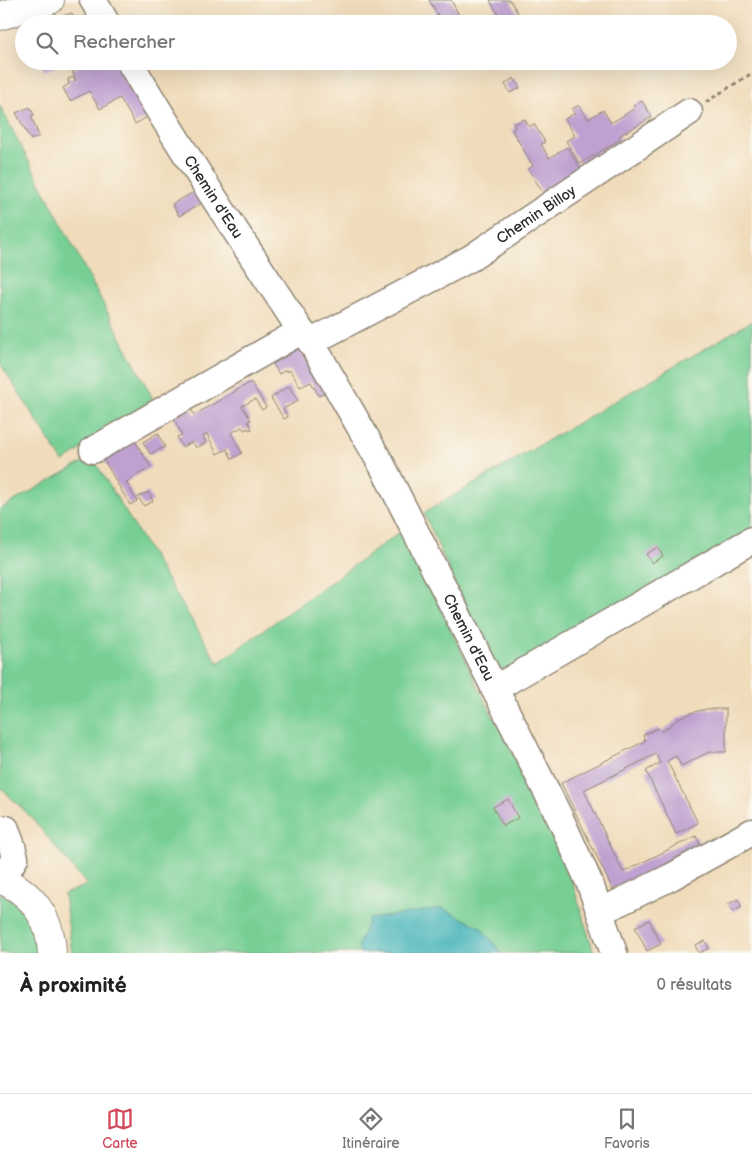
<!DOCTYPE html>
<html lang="fr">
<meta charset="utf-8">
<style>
body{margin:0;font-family:"Balsamiq Sans",sans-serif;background:#f2f2f2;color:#222}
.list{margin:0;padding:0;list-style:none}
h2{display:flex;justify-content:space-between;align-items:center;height:65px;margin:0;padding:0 20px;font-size:21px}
h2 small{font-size:16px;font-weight:400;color:#767676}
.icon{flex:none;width:28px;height:28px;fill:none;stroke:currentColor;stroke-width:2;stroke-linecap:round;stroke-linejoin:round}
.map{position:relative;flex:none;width:752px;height:953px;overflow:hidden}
.search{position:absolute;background:#fff;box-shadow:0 5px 20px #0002;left:15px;right:15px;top:15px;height:55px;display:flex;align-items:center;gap:12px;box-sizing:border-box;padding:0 18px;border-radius:28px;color:#767676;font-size:19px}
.sheet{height:140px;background:#fff}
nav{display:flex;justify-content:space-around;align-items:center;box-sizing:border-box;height:70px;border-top:1px solid #e0e0e0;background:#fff;font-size:14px;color:#767676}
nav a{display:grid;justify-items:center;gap:2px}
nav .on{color:#d1495b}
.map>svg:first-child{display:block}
.green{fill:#77cf95;stroke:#517d60}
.water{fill:#44b4ba;stroke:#387072}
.building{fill:#bea1d0}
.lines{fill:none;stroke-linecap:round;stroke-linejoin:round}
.minor-casing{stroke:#8e8473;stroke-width:29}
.major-casing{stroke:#8e8473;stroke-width:30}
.path{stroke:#8e8473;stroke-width:3;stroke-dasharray:4 4;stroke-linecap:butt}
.minor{stroke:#fff;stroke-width:26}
.major{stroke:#fff;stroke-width:28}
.labels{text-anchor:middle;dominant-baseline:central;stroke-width:4;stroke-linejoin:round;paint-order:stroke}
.street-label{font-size:15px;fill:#2b2b2b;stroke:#fbf7ec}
</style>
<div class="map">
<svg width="752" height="953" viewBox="0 0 752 953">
<rect width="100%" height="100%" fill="#fbf7ec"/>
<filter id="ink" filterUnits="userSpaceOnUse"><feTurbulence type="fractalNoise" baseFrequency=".02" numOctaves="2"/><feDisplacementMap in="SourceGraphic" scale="10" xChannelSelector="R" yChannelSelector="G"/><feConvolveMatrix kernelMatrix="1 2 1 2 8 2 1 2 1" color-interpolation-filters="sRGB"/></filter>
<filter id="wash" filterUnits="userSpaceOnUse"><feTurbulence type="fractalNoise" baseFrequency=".0096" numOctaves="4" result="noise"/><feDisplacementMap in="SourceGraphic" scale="20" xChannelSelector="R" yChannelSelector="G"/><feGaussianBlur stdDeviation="1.12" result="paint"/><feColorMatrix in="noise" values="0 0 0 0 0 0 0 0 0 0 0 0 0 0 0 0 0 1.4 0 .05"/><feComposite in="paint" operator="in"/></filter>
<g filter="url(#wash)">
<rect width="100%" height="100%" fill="#f0dcbb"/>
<g class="green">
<path d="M0,106L153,399L63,462L0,363Z"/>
<path d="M752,321V529L506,671L492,668L424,513Z"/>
<path d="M92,457L218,663L403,530L487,705L559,839L594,953H72L64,894L87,885L31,817L0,787V509Z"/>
<path d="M0,893C24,904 36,927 39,953H0Z"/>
</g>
<path class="water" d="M442,908L480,927L502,953H360L358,946L369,919Z"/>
<g id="blocks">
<g class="building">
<path d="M429,0H451L461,19L468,14L472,22L476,20L478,24H443Z"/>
<path d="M490,0H510L524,24H504Z"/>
<path d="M72,13L75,24H41V23Z"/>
<path d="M41,61H58V63L56,67L44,71Z"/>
<path d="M81,61H118L149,116L135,124L120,98L100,109L89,91L70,101L63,88L69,84L68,79L73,77L75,81L76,80L72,70L79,65L78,63Z"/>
<path d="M514,78L520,88L510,93L505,84Z"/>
<path d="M642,101L652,117L619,136L621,139L580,164L566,141L575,136L565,119L575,113L572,109L579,105L588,119L603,110L611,123L635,108L633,106Z"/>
<path d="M30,107L34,115L31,116L39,136L31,140L16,113Z"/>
<path d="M525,119L529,127L534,124L545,142L541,144L549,158L567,147L581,169L543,193L528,169L533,166L512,130L515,128L513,124Z"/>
<path d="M196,191L202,203L179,216L172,204Z"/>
<path d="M303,346L329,390L319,396L311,382L300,387L290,370L287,372L286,370L279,374L273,364Z"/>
<path d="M251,382L266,407L262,410L255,399L242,406L251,420L248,421L252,429L249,430L248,428L244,430L242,427L231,433L242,453L232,459L227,449L217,454L207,434L203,436L206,443L196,448L193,442L182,447L177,437L182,435L173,417L190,406L194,415Z"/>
<path d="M289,386L298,401L283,409L288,417L284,419L271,398Z"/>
<path d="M158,433L165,447L150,454L143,442Z"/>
<path d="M135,441L151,467L126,482L137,501L130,505L104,460Z"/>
<path d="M148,492L153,501L144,506L138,497Z"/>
<path d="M658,547L663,556L652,563L646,554Z"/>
<path d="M706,709H726V752H709L681,766L676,756L667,761L698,823L676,834L646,771L660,763L656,754L584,790L623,872L696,836L703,851L615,894L561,783L645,741L643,735L658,728L662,732L679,718L691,713Z"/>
<path d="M508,799L518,818L503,826L493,807Z"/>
<path d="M738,899L742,907L733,912L728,904Z"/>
<path d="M649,920L661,944L647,951L635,927Z"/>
<path d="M705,941L709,948L699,953L695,945Z"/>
</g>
</g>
</g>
<g filter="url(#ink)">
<use href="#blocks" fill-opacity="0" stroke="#8e8473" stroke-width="1"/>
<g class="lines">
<g class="minor-casing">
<g id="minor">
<path d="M93,0L107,24"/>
<path id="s1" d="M129,61C183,153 243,242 301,331L311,342L383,467L561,820L590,884L614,953"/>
<path id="s2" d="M311,342L471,258L689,112"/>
<path d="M93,450L301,331"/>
<path d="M494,689L752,540"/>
<path d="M0,828L6,829L12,846L15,858L2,880"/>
<path d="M600,912L671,877L752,832"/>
</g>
</g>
<g class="major-casing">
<g id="major">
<path d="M0,16L50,0"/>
<path d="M0,879C32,892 51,919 52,953"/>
</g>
</g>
<path class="path" d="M706,102L752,73"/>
<use href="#minor" class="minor"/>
<use href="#major" class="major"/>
</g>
</g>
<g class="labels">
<g class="street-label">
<text stroke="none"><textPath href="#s1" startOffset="160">Chemin d'Eau</textPath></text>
<text stroke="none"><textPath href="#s2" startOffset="259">Chemin Billoy</textPath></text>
<text stroke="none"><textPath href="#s1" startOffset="670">Chemin d'Eau</textPath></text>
</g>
</g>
</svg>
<div class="search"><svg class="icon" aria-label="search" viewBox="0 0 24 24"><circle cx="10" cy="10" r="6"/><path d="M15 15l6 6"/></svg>Rechercher</div>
</div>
<section class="sheet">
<h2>À proximité<small>0 résultats</small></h2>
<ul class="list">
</ul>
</section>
<nav>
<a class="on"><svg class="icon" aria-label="map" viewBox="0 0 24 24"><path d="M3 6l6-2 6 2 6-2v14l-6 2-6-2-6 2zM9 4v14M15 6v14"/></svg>Carte</a>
<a><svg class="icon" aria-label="directions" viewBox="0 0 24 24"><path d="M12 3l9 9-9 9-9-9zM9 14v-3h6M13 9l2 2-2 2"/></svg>Itinéraire</a>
<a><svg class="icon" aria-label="saved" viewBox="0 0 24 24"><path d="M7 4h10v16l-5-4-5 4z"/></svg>Favoris</a>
</nav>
